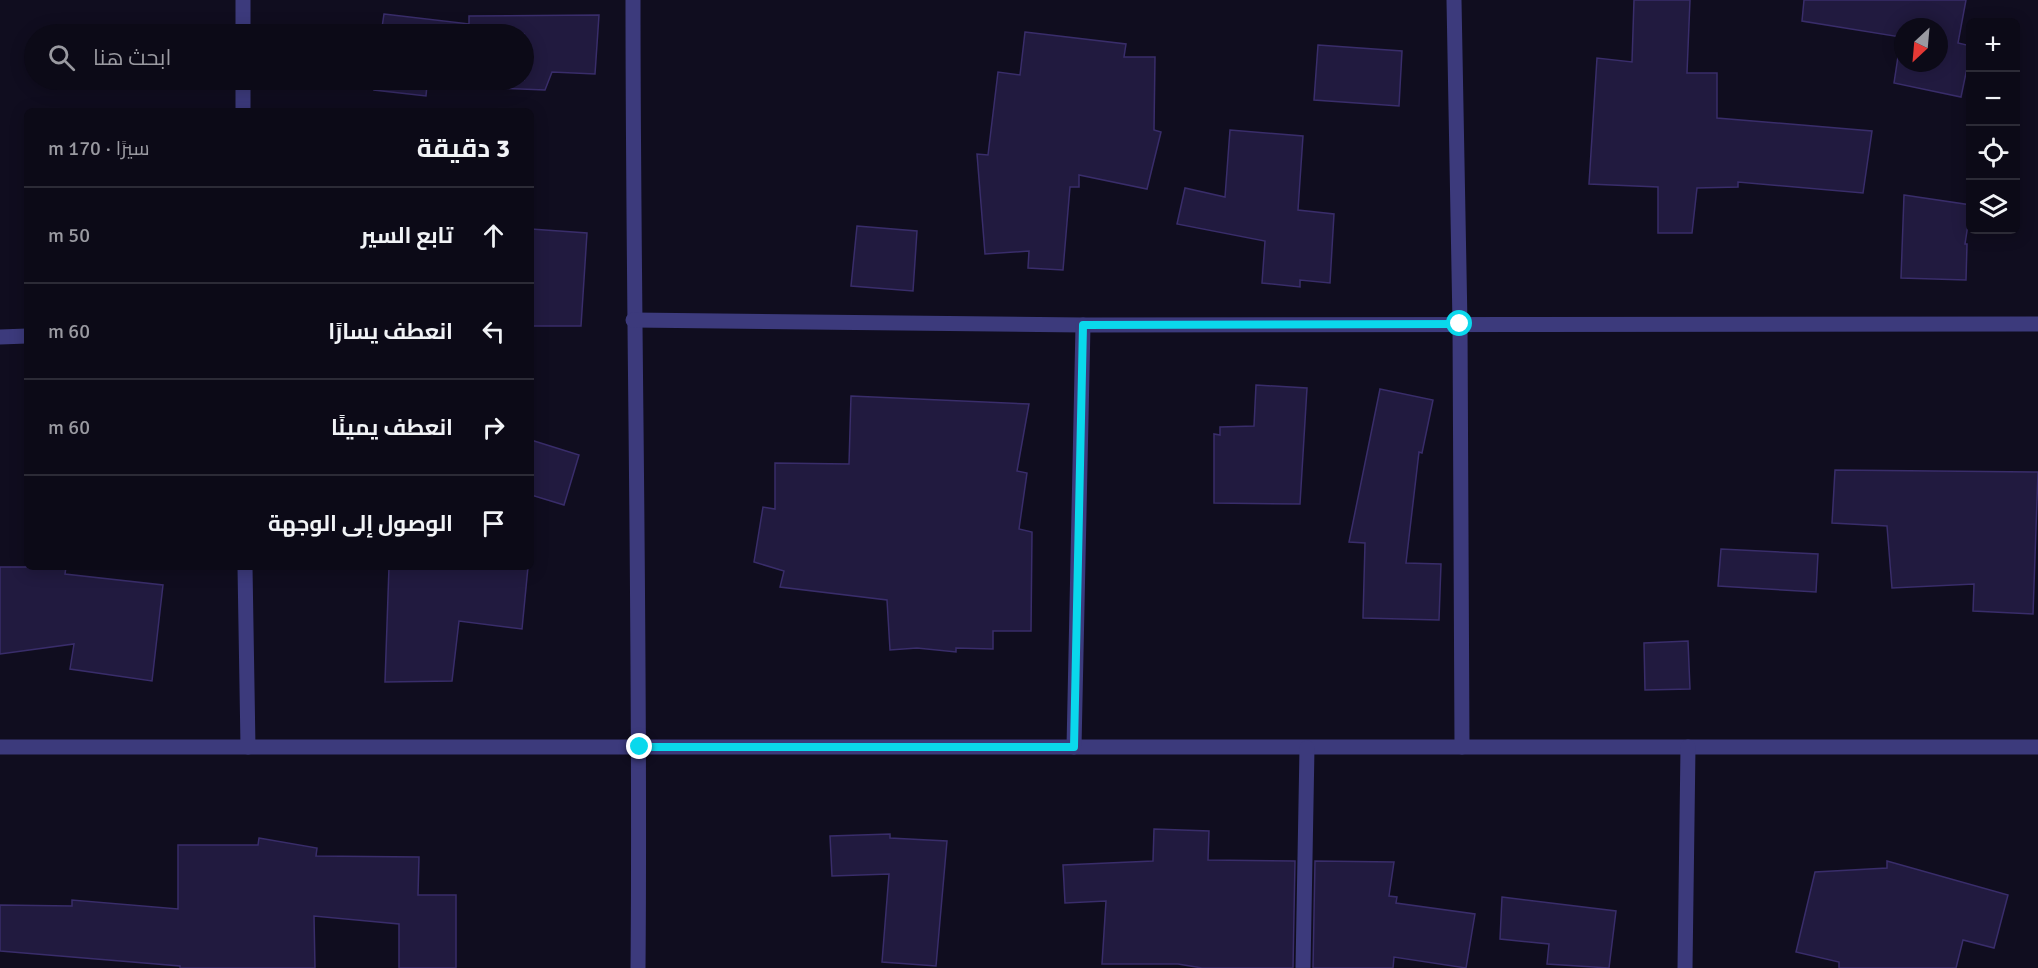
<!DOCTYPE html>
<html lang="ar">
<meta charset="utf-8">
<style>
body{margin:0;font-family:Signika,Cairo,sans-serif;background:#1a1824;color:#f1f3f6;direction:rtl}
.controls{position:absolute;right:18px;top:18px;display:grid;overflow:hidden;border-radius:9px;box-shadow:0 3px 15px #0003}
.controls button{width:54px;height:54px;display:grid;place-items:center;padding:0;border:0;border-bottom:2px solid #2c2b36;background:#0c0a17;color:#f1f3f6;font:30px sans-serif}
.compass{position:absolute;left:1894px;top:18px;width:54px;height:54px;border-radius:50%;background:#0c0a17;box-shadow:0 3px 15px #0003;rotate:206deg}
.stop{position:absolute;width:18px;height:18px;margin:-14px;border:4px solid #0ad8ec;border-radius:50%;background:#fff}
.stop.end{background:#0ad8ec;border-color:#fff;box-shadow:0 2px 6px #0008}
.list{margin:0;padding:0;list-style:none}
h2{display:flex;justify-content:space-between;align-items:center;height:78px;margin:0;padding:0 24px;font-size:26px}
h2 small{font-size:20px;font-weight:400;color:#9a9aa1}
.list li{display:grid;grid-template-columns:39px 1fr auto;gap:18px;align-items:center;box-sizing:border-box;height:96px;padding:0 24px;border-top:2px solid #2c2b36}
.list b{display:block;font-size:22px;white-space:nowrap}
.list em{font-size:20px;font-style:normal;color:#9a9aa1}
.icon{flex:none;width:33px;height:33px;fill:none;stroke:currentColor;stroke-width:2;stroke-linecap:round;stroke-linejoin:round}
.map{position:relative;flex:none;width:2038px;height:968px;overflow:hidden;direction:ltr}
.search{position:absolute;background:#0c0a17;box-shadow:0 3px 15px #0003;left:24px;top:24px;width:510px;height:66px;display:flex;align-items:center;gap:15px;box-sizing:border-box;padding:0 21px;border-radius:33px;color:#9a9aa1;font-size:22px}
.panel{position:absolute;background:#0c0a17;box-shadow:0 3px 15px #0003;left:24px;top:108px;width:510px;height:462px;border-radius:9px;direction:rtl}
.map>svg:first-child{display:block}
.building{fill:#211a3f;stroke:#392d6a;stroke-width:1.5;fill-rule:evenodd}
.lines{fill:none;stroke-linecap:round;stroke-linejoin:round}
.minor{stroke:#3c3a7c;stroke-width:15}
.route{stroke:#0ad8ec;stroke-width:8}
</style>
<div class="map">
<svg width="2038" height="968" viewBox="0 0 2038 968">
<rect width="100%" height="100%" fill="#100d1f"/>
<g class="building">
<path d="M1634,0H1690L1687,73H1717V118L1872,131L1863,193L1738,182V187L1697,188L1692,233H1658V187L1589,184L1597,58L1632,62Z"/>
<path d="M1804,0H1966L1958,43L1971,46V49L1961,97L1894,83L1901,37L1802,21ZM1903,27H1939V63H1903Z"/>
<path d="M384,14L469,24V16L599,15L595,74L552,72L545,90L427,85L426,96L374,90L375,80H524V34H381Z"/>
<path d="M1025,32L1126,44L1124,57H1155L1154,130L1161,132L1147,189L1079,175V187H1070L1063,270L1028,268L1029,251L985,254L977,154L988,155L998,72L1020,75Z"/>
<path d="M1318,45L1402,51L1399,106L1314,100Z"/>
<path d="M1230,130L1303,136L1298,210L1334,214L1330,283L1300,280V287L1262,283L1265,241L1177,224L1185,188L1225,197Z"/>
<path d="M1904,195L1971,205L1965,244H1967L1966,280L1901,278Z"/>
<path d="M857,226L917,231L913,291L851,286Z"/>
<path d="M531,229L587,233L581,326H531Z"/>
<path d="M1256,385L1307,388L1300,504L1214,503V434L1220,435V427L1254,426Z"/>
<path d="M1380,389L1433,400L1422,453L1419,452L1406,563L1441,564L1439,620L1363,618L1365,543L1349,542Z"/>
<path d="M851,396L1029,404L1017,471L1027,473L1019,529L1032,532L1031,631H993V649L956,648V652L917,648L890,650L887,600L780,587L784,571L754,562L763,507L775,509V463L849,464Z"/>
<path d="M531,440L579,455L564,505L531,495Z"/>
<path d="M1835,470L2038,472L2033,614L1973,611L1974,584L1892,588L1887,526L1832,523Z"/>
<path d="M1721,549L1818,554L1816,592L1718,586Z"/>
<path d="M0,567H66L65,574L163,585L152,681L70,669L74,644L0,654Z"/>
<path d="M389,567H528L522,629L459,621L452,681L385,682Z"/>
<path d="M1688,641L1690,689L1645,690L1644,643Z"/>
<path d="M1154,829L1209,831L1208,860L1295,861L1293,968H1202L1178,964H1102L1106,901L1065,903L1063,865L1153,861Z"/>
<path d="M890,834V838L947,841L936,966L882,962L889,874L832,876L830,836Z"/>
<path d="M259,838L317,848L316,856L419,857L418,895H456V968H399V924L314,916L315,968H180V966L0,951V905L72,906V900L178,909V845H258Z"/>
<path d="M1315,861L1394,862L1389,896L1397,897L1396,903L1475,914L1466,968L1394,957L1393,968H1313Z"/>
<path d="M1887,861L2008,895L1994,948L1963,940L1956,968H1839V962L1796,952L1815,872L1887,868Z"/>
<path d="M1502,897L1616,911L1609,968L1547,964L1549,944L1500,939Z"/>
</g>
<g class="lines">
<g class="minor">
<path d="M633,0C633,323 641,645 638,968"/>
<path d="M1454,0L1460,324L1462,747"/>
<path d="M243,34V0"/>
<path d="M243,111V80"/>
<path d="M633,320L1083,325L2038,324"/>
<path d="M0,337L27,336"/>
<path d="M245,567L248,747"/>
<path d="M0,747H2038"/>
<path d="M1074,747L1083,325"/>
<path d="M1303,968L1307,748"/>
<path d="M1685,968L1688,747"/>
</g>
</g>
<g class="lines">
<path class="route" d="M640,747H1074L1083,325L1460,324"/>
</g>
</svg>
<div class="controls">
<button>+</button>
<button>−</button>
<button><svg class="icon" aria-label="locate" viewBox="0 0 24 24"><circle cx="12" cy="12" r="6"/><path d="M12 2v4M12 18v4M2 12h4M18 12h4"/></svg></button>
<button><svg class="icon" aria-label="layers" viewBox="0 0 24 24"><path d="M12 4l9 5-9 5-9-5zM3 14l9 5 9-5"/></svg></button>
</div>
<svg class="compass" viewBox="-18 -18 36 36"><path d="M0-13l5 13h-10z" fill="#e53935"/><path d="M0 13l5-13h-10z" fill="#9a9aa1"/></svg>
<div class="stop" style="left:1460px;top:324px"></div>
<div class="stop end" style="left:640px;top:747px"></div>
<div class="search"><svg class="icon" aria-label="search" viewBox="0 0 24 24"><circle cx="10" cy="10" r="6"/><path d="M15 15l6 6"/></svg>ابحث هنا</div>
<section class="panel">
<h2>3 دقيقة<small>سيرًا · 170 m</small></h2>
<ul class="list">
<li><svg class="icon" aria-label="ahead" viewBox="0 0 24 24"><path d="M12 20V5M6 11l6-6 6 6"/></svg><div><b>تابع السير</b></div><em>50 m</em></li>
<li><svg class="icon" aria-label="left" viewBox="0 0 24 24"><path d="M17 20v-9H6M10 6l-5 5 5 5"/></svg><div><b>انعطف يسارًا</b></div><em>60 m</em></li>
<li><svg class="icon" aria-label="right" viewBox="0 0 24 24"><path d="M7 20v-9h11M14 6l5 5-5 5"/></svg><div><b>انعطف يمينًا</b></div><em>60 m</em></li>
<li><svg class="icon" aria-label="arrive" viewBox="0 0 24 24"><path d="M6 21V4h12l-3 4 3 4H6"/></svg><div><b>الوصول إلى الوجهة</b></div></li>
</ul>
</section>
</div>
